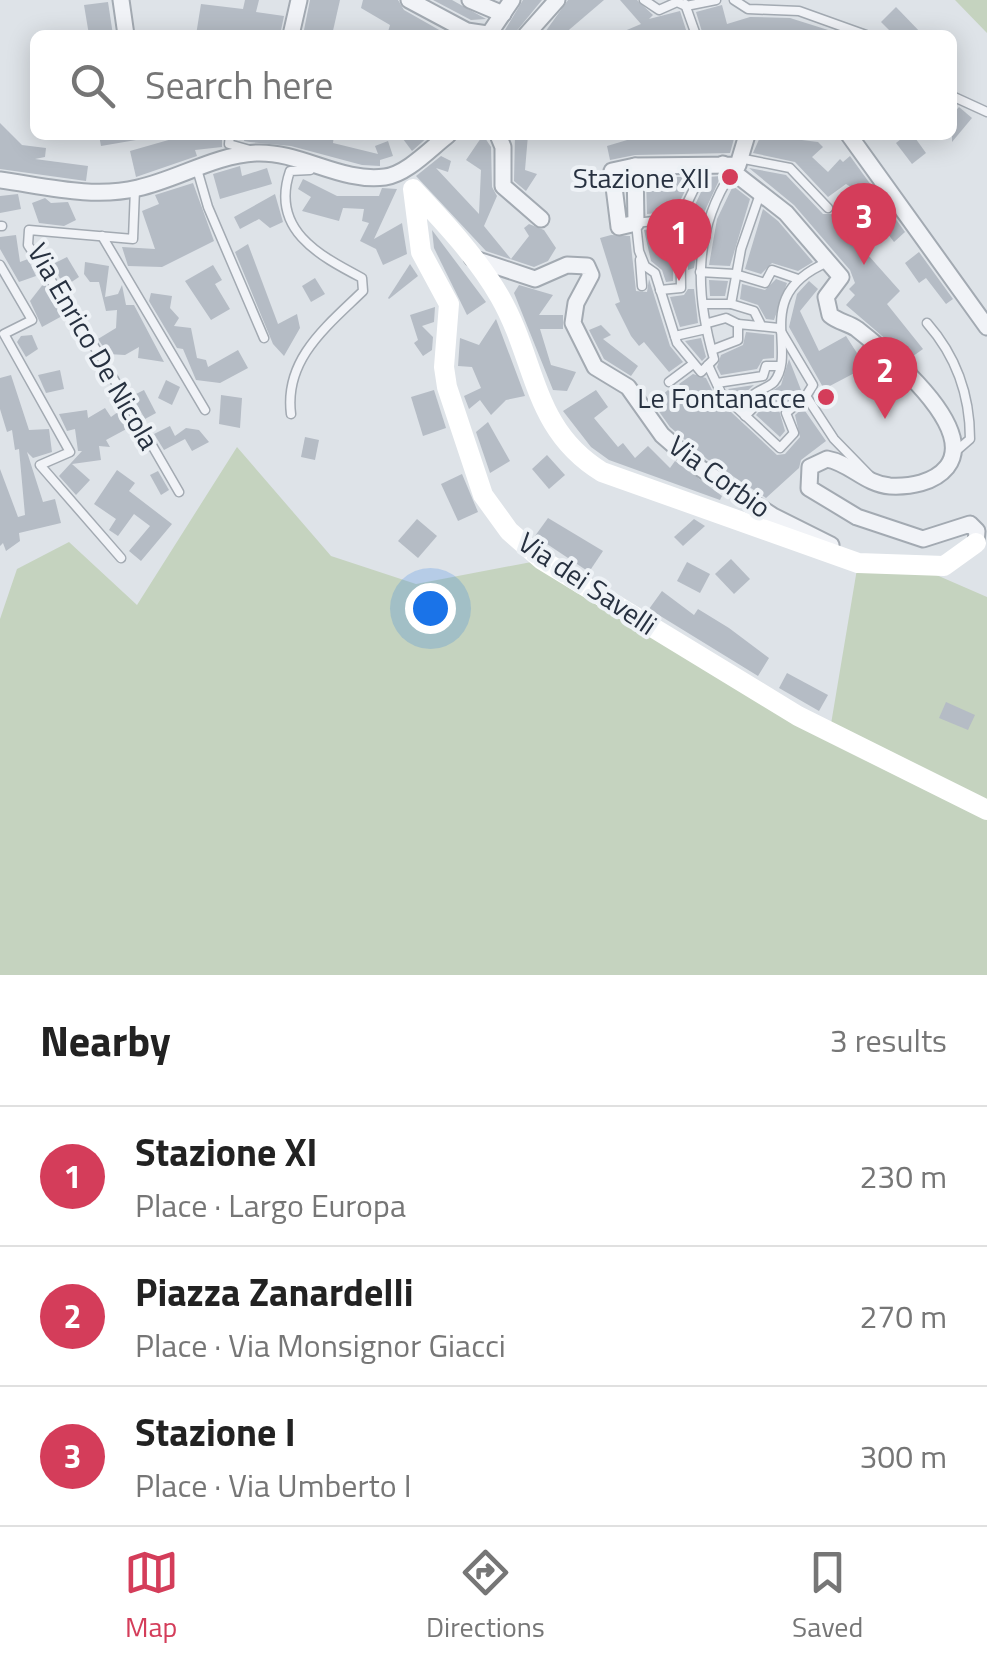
<!DOCTYPE html>
<meta charset="utf-8">
<style>
body{margin:0;font-family:"Titillium Web",sans-serif;background:#f2f2f2;color:#222}
.you{position:absolute;left:430px;top:608px;width:35px;height:35px;margin:-25px;border:8px solid #fff;border-radius:50%;background:#1a73e8;box-shadow:0 0 0 15px #1a73e833}
.badge{display:grid;place-items:center;width:65px;height:65px;border-radius:50%;background:#d43d5a;color:#fff;font-size:32px;font-weight:700}
.pin{position:absolute;translate:-50% -82px;filter:drop-shadow(0 2px 5px #0008)}
.pin::after{content:'';position:absolute;top:52px;width:35px;height:30px;background:inherit;clip-path:polygon(0 0,100% 0,50% 100%)}
.list{margin:0;padding:0;list-style:none}
h2{display:flex;justify-content:space-between;align-items:center;height:130px;margin:0;padding:0 40px;font-size:42px}
h2 small{font-size:32px;font-weight:400;color:#767676}
.list li{display:grid;grid-template-columns:65px 1fr auto;gap:30px;align-items:center;box-sizing:border-box;height:140px;padding:0 40px;border-top:2px solid #e0e0e0}
.list b{display:block;font-size:38px;white-space:nowrap}
.list p{margin:0;font-size:32px;white-space:nowrap;color:#767676}
.list em{font-size:32px;font-style:normal;color:#767676}
.icon{flex:none;width:55px;height:55px;fill:none;stroke:currentColor;stroke-width:2;stroke-linecap:round;stroke-linejoin:round}
.map{position:relative;flex:none;width:987px;height:975px;overflow:hidden}
.search{position:absolute;background:#fff;box-shadow:0 5px 25px #0003;left:30px;right:30px;top:30px;height:110px;display:flex;align-items:center;gap:25px;box-sizing:border-box;padding:0 35px;border-radius:15px;color:#767676;font-size:38px}
.sheet{height:550px;background:#fff}
nav{display:flex;justify-content:space-around;align-items:center;box-sizing:border-box;height:140px;border-top:2px solid #e0e0e0;background:#fff;font-size:28px;color:#767676}
nav a{display:grid;justify-items:center;gap:5px}
nav .on{color:#d43d5a}
.map>svg:first-child{display:block}
.green{fill:#c5d3bf}
.building{fill:#b5bcc5}
.lines{fill:none;stroke-linecap:round;stroke-linejoin:round}
.lane-casing{stroke:#a3aab2;stroke-width:11}
.street-casing{stroke:#a3aab2;stroke-width:19}
.lane{stroke:#f1f3f7;stroke-width:8}
.street{stroke:#f1f3f7;stroke-width:15}
.secondary{stroke:#fff;stroke-width:20}
.poi-dot{fill:#d43d5a;stroke:#eef2f6;stroke-width:4}
.labels{text-anchor:middle;dominant-baseline:central;stroke-width:8;stroke-linejoin:round;paint-order:stroke}
.poi-label{font-size:28px;fill:#273140;stroke:#eef2f6;text-anchor:end}
.street-label{font-size:28px;fill:#273140;stroke:#eef2f6}
</style>
<div class="map">
<svg width="987" height="975" viewBox="0 0 987 975">
<rect width="100%" height="100%" fill="#dee3e8"/>
<g class="green">
<path d="M955,0H987V33Z"/>
<path d="M237,447L331,556L416,584L542,560L830,730L858,563L918,567L987,597V975H0V619L17,569L69,542L137,605Z"/>
</g>
<g class="building">
<path d="M245,0H259L256,12L284,16L280,35H196L201,4L243,9Z"/>
<path d="M310,0H340L332,35H303Z"/>
<path d="M363,0H398L404,10L448,35H387L390,25L361,8Z"/>
<path d="M433,0H452L486,19L471,20Z"/>
<path d="M523,0H542L515,33L505,30Z"/>
<path d="M568,0H604L563,35H543Z"/>
<path d="M620,0H637L653,15L649,19L680,11L687,33L615,35L641,24Z"/>
<path d="M108,2L113,35H89L84,5Z"/>
<path d="M722,5L727,24L750,17L790,18L844,35H703L696,12Z"/>
<path d="M896,7L923,35H894L881,22Z"/>
<path d="M959,107L972,118L952,142V115Z"/>
<path d="M0,123L22,145L46,148L45,157L35,159L88,166L86,181L0,169Z"/>
<path d="M99,135H135L136,140L101,146Z"/>
<path d="M186,135H222V147L195,150L197,156L136,177L130,151Z"/>
<path d="M245,135H334L333,143L378,154L375,146L388,141L393,156L380,160V166L362,165L291,146L250,142L244,141Z"/>
<path d="M400,135H430L412,151Z"/>
<path d="M483,135L491,147L492,187L497,196L484,226L511,259L529,236L524,228L529,224L544,230L556,248L548,261L534,267L486,251L416,176L441,156L451,161L448,172L436,168L479,214L481,170L466,160Z"/>
<path d="M515,135H528L525,170L537,174L526,191L514,181Z"/>
<path d="M644,135H735L730,153L635,155L610,160L607,146Z"/>
<path d="M761,135L818,142L823,147L812,157L828,172L840,159L843,162L850,156L905,232L894,242L862,200L865,196L846,184L828,197L795,162L753,153Z"/>
<path d="M906,135H913L926,153L912,164L896,143Z"/>
<path d="M240,166L242,176L267,168L272,184L220,199L213,174Z"/>
<path d="M749,168L786,175L823,214H832L835,207L850,233L864,224L869,238L860,246L900,291L887,304L923,349L909,359L846,305L855,295L849,289L855,283L850,270L794,205Z"/>
<path d="M721,176L703,215L694,268L688,270V220L708,177Z"/>
<path d="M646,177H692L675,211L647,214Z"/>
<path d="M303,179L337,196H379L382,188L397,189L374,239L402,223L407,254L383,265L376,249L360,241L369,223L362,221L364,209L343,208L339,221L302,211L311,197L298,189Z"/>
<path d="M193,183L214,241L162,267L128,266L122,247L155,249L142,211L159,204L155,195Z"/>
<path d="M733,186L750,199L730,266L709,265L717,219Z"/>
<path d="M18,194L21,209L0,213V196Z"/>
<path d="M275,194L283,222L270,228L259,219L240,229L234,217Z"/>
<path d="M45,198L51,203L68,202L76,220L64,226L39,223L32,203Z"/>
<path d="M763,209L778,221L813,262L798,271L772,263L761,274L745,269Z"/>
<path d="M673,226V281L666,282L662,270L651,261L644,230Z"/>
<path d="M432,230L486,302L467,315L434,248Z"/>
<path d="M16,235L20,262L28,259L36,276L19,282L0,249V237Z"/>
<path d="M611,235L630,236L636,291L647,292L649,279L670,346L683,362L669,372L644,342L639,346L631,336L615,304L620,302L600,238Z"/>
<path d="M248,244L278,324L297,314L300,328L284,356L273,344L235,252Z"/>
<path d="M919,252L953,299L946,304L926,278L919,283L905,263Z"/>
<path d="M67,257L79,277L64,287L53,264Z"/>
<path d="M85,262L109,266L105,297L118,294L122,285L126,305H134L164,362L138,358L139,347L125,355L108,354L98,339L116,328L117,310L106,311L99,282H90L84,274Z"/>
<path d="M410,264L418,276L389,299L388,298Z"/>
<path d="M213,265L222,280L215,284L230,309L211,320L185,281Z"/>
<path d="M315,278L325,294L311,302L302,286Z"/>
<path d="M776,279L787,283L774,320L766,319L758,305L740,299L742,284L765,290Z"/>
<path d="M709,280L728,281L725,296H710Z"/>
<path d="M809,281L818,289L800,311L819,351L846,336L866,367L824,389L789,327L797,294Z"/>
<path d="M44,283L64,315L42,327L30,301Z"/>
<path d="M519,285L553,295L539,315H563V329H540L551,365L576,372L567,391L553,390L514,293Z"/>
<path d="M688,289H694L698,323L680,327L670,297L684,295Z"/>
<path d="M151,293L172,296L170,308L179,318L174,326L191,328L197,358L206,360L208,367L238,350L248,368L220,383L196,380L183,349L177,348L149,301Z"/>
<path d="M435,307L434,322L422,326L433,337L432,350L423,356L414,343L418,340L410,315Z"/>
<path d="M496,319L525,396L506,400L491,415L480,400L469,409L464,396L481,388L472,367L458,366L460,338L479,345Z"/>
<path d="M601,325L611,335L603,339L638,366L631,376L604,359L589,330Z"/>
<path d="M746,332L774,335V358L763,359L757,369L721,375L717,367L721,355L743,345Z"/>
<path d="M32,335L38,349L26,357L17,342L21,336Z"/>
<path d="M701,338L706,357L702,361L685,341Z"/>
<path d="M789,359L801,390L779,410L785,431L780,437L756,415L764,406L762,398L781,385Z"/>
<path d="M60,370L64,389L46,393L38,375Z"/>
<path d="M693,374L706,378L716,398L777,455L785,454L800,437L795,415L803,408L826,441L801,460L799,468L766,498L707,459L670,427L653,403L668,390L693,409L698,404L679,384Z"/>
<path d="M11,375L29,430L49,429L52,452L33,458L27,452L43,502L55,499L61,523L19,533L20,541L6,551L3,543L0,546V469L18,517L25,515L19,449L15,450L12,430L7,432L0,409V378Z"/>
<path d="M166,380L180,387L172,405L158,398Z"/>
<path d="M754,385L746,392L745,405L728,389Z"/>
<path d="M144,390L156,413L145,419L132,396Z"/>
<path d="M434,390L446,428L423,436L411,397Z"/>
<path d="M596,390L608,407L594,418L618,447L623,443L635,458L648,446L670,468L675,461L722,496L720,500L609,460L591,447L563,411Z"/>
<path d="M221,395L242,398L240,428L219,424Z"/>
<path d="M105,408L111,417L122,409L132,426L106,440L110,447L99,446L101,460L72,464L90,480L76,495L59,476L82,451H78L75,429L67,431L59,414L87,410L88,418Z"/>
<path d="M488,422L510,461L490,473L476,432Z"/>
<path d="M170,426L175,436L186,428L199,430L209,442L192,451L185,439L164,450L154,434Z"/>
<path d="M305,437L319,440L315,460L301,457Z"/>
<path d="M547,455L565,475L549,489L532,469Z"/>
<path d="M117,470L135,483L129,491L172,524L141,561L129,551L150,526L134,514L118,536L109,530L116,519L94,504Z"/>
<path d="M158,471L169,490L161,495L150,475Z"/>
<path d="M462,474L478,512L458,521L441,484Z"/>
<path d="M548,518L603,551L589,572L535,536Z"/>
<path d="M417,519L437,536L418,558L398,541Z"/>
<path d="M694,519L705,526L683,546L674,537Z"/>
<path d="M731,559L750,579L734,594L715,574Z"/>
<path d="M687,562L710,574L700,593L677,581Z"/>
<path d="M662,591L694,615L698,609L729,628L769,658L758,676L649,609Z"/>
<path d="M787,673L828,695L819,711L779,688Z"/>
<path d="M946,702L975,715L968,730L939,718Z"/>
</g>
<g class="lines">
<g class="lane-casing">
<g id="lane">
<path d="M644,0L659,10L677,2L686,6L716,0"/>
<path d="M734,0L748,9L799,11L866,35"/>
<path d="M685,4L696,35"/>
<path d="M952,96L987,112"/>
<path d="M230,135L229,144L250,150"/>
<path d="M739,158L790,168L828,208"/>
<path d="M197,169L208,207L264,338"/>
<path d="M135,189L133,239L29,230L28,245L101,357L179,492"/>
<path d="M680,218L636,223L639,251L645,266L655,273L677,343L701,372L714,359C695,293 693,231 732,172"/>
<path d="M0,226H2"/>
<path d="M102,236L205,410"/>
<path d="M640,260L642,286"/>
<path d="M0,265L32,320L4,334L70,452L40,465L121,558"/>
<path d="M700,272L735,274L765,283L772,270L798,279"/>
<path d="M660,290L681,288L680,218L706,164"/>
<path d="M703,304H731L741,249L760,194"/>
<path d="M731,304L754,311L760,323"/>
<path d="M708,323L726,318L738,324"/>
<path d="M927,323C956,356 970,394 970,439L955,452"/>
<path d="M779,328L813,385L806,396L834,439L872,478"/>
<path d="M675,336L706,329"/>
<path d="M712,350L738,340V324L779,328"/>
<path d="M708,365L721,393L780,448L794,433L786,413L806,396"/>
<path d="M669,382L693,364"/>
<path d="M717,383L763,376L766,366H778"/>
<path d="M291,414C284,359 327,326 363,291L362,278C318,255 270,229 290,171L310,170"/>
<path d="M745,416L757,404L753,395C758,390 770,387 774,382C799,350 750,295 828,262"/>
</g>
</g>
<g class="street-casing">
<g id="street">
<path d="M121,0L126,35"/>
<path d="M409,0L467,31L494,35"/>
<path d="M470,0L503,14"/>
<path d="M489,34L512,0"/>
<path d="M291,35L299,0"/>
<path d="M526,35L557,0"/>
<path d="M498,135L503,147V186L541,219"/>
<path d="M849,135L987,327"/>
<path d="M723,164L786,213L841,277L826,297L830,315C838,322 849,323 857,329C886,352 978,427 947,467C934,483 910,487 890,486C865,484 850,463 827,459L810,467L809,488L857,517L923,539L970,524L977,531L976,543"/>
<path d="M635,166L636,223L619,227L612,171Z"/>
<path d="M635,166L738,165L747,135"/>
<path d="M0,180C44,186 93,199 138,188C178,179 215,155 256,153C300,151 341,183 385,177C407,174 430,149 448,135"/>
<path d="M472,258L535,279L567,265L587,266L591,275L576,303L573,323L595,367L628,387L662,435L700,468L773,516L831,545"/>
</g>
</g>
<use href="#lane" class="lane"/>
<use href="#street" class="street"/>
<path class="secondary" d="M976,543L944,566L858,563L602,472C532,429 537,362 500,297C477,257 444,222 413,189L421,252L449,304L444,367L447,387L483,495L509,531L542,560L798,716L987,810"/>
</g>
<g class="poi-dot">
<circle cx="730" cy="177" r="10"/>
<circle cx="826" cy="397" r="10"/>
</g>
<g class="labels">
<g class="poi-label">
<text x="710" y="177">Stazione XII</text>
<text x="806" y="397">Le Fontanacce</text>
</g>
<g class="street-label">
<text transform="translate(94 346) rotate(60)">Via Enrico De Nicola</text>
<text transform="translate(720 476) rotate(36)">Via Corbio</text>
<text transform="translate(588 583) rotate(34)">Via dei Savelli</text>
</g>
</g>
</svg>
<div class="you"></div>
<div class="pin badge" style="left:679px;top:281px">1</div>
<div class="pin badge" style="left:885px;top:419px">2</div>
<div class="pin badge" style="left:864px;top:265px">3</div>
<div class="search"><svg class="icon" aria-label="search" viewBox="0 0 24 24"><circle cx="10" cy="10" r="6"/><path d="M15 15l6 6"/></svg>Search here</div>
</div>
<section class="sheet">
<h2>Nearby<small>3 results</small></h2>
<ul class="list">
<li><span class="badge">1</span><div><b>Stazione XI</b><p>Place · Largo Europa</p></div><em>230 m</em></li>
<li><span class="badge">2</span><div><b>Piazza Zanardelli</b><p>Place · Via Monsignor Giacci</p></div><em>270 m</em></li>
<li><span class="badge">3</span><div><b>Stazione I</b><p>Place · Via Umberto I</p></div><em>300 m</em></li>
</ul>
</section>
<nav>
<a class="on"><svg class="icon" aria-label="map" viewBox="0 0 24 24"><path d="M3 6l6-2 6 2 6-2v14l-6 2-6-2-6 2zM9 4v14M15 6v14"/></svg>Map</a>
<a><svg class="icon" aria-label="directions" viewBox="0 0 24 24"><path d="M12 3l9 9-9 9-9-9zM9 14v-3h6M13 9l2 2-2 2"/></svg>Directions</a>
<a><svg class="icon" aria-label="saved" viewBox="0 0 24 24"><path d="M7 4h10v16l-5-4-5 4z"/></svg>Saved</a>
</nav>
